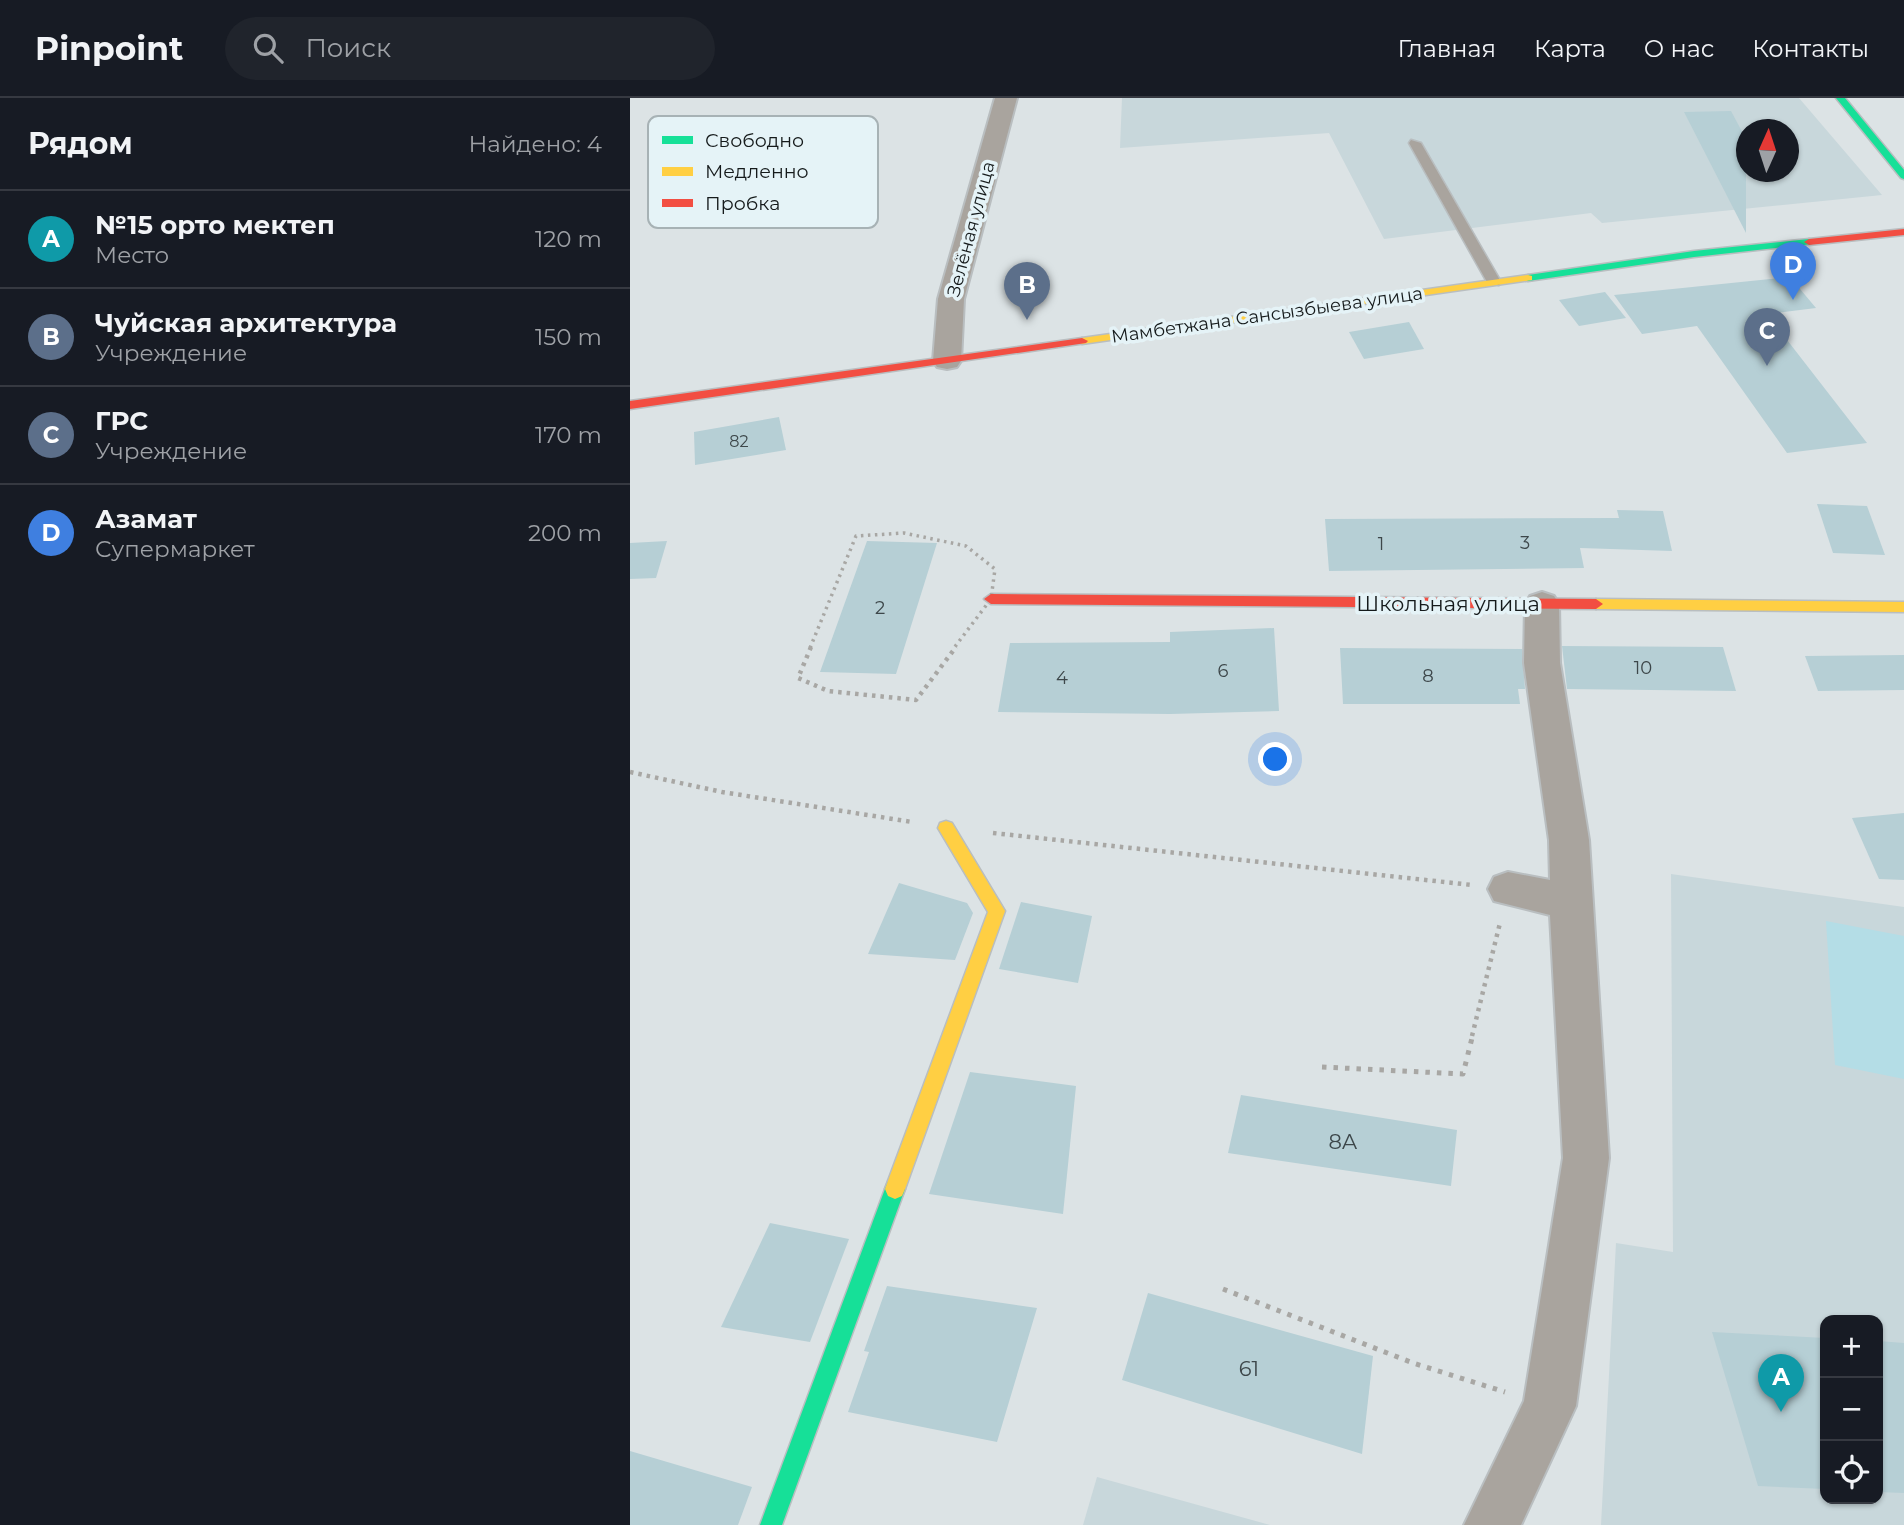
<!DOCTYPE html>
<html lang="ru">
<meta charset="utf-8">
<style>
body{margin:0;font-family:Montserrat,sans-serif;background:#20242c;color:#f1f3f6}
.controls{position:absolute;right:21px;bottom:21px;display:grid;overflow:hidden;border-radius:14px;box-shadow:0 2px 5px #0004}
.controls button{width:63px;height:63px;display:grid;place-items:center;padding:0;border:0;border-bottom:2px solid #363941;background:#171b24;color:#f1f3f6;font:35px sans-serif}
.compass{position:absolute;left:1106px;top:21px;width:63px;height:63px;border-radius:50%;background:#171b24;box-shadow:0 2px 5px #0004;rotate:3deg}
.you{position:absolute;left:646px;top:662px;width:24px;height:24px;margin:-18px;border:5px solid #fff;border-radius:50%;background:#1a73e8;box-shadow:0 0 0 10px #1a73e833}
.badge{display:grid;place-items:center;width:46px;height:46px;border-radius:50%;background:#0b8043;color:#fff;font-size:23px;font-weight:700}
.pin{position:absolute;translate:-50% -58px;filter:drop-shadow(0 2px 4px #0008)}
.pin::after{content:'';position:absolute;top:37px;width:24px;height:21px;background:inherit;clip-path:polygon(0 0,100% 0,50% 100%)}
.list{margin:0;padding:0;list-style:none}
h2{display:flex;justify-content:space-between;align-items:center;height:91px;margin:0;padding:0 28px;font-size:30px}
h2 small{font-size:23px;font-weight:400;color:#9ea1a6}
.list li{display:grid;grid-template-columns:46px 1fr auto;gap:21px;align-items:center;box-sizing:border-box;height:98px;padding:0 28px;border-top:2px solid #363941}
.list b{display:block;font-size:26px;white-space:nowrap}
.list p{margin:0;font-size:23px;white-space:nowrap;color:#9ea1a6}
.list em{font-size:23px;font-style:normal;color:#9ea1a6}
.icon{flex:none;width:38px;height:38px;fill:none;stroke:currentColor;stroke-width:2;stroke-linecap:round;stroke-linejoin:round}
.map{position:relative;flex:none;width:1274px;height:1427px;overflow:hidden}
header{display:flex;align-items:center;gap:42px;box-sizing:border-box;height:98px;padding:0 35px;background:#171b24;border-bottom:2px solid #363941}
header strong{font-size:33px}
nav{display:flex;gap:38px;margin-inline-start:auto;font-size:24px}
.search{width:490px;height:63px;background:#20242c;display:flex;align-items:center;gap:18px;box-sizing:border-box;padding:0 24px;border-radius:38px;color:#9ea1a6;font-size:26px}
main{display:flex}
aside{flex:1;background:#171b24}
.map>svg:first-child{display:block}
.built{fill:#c8d7db;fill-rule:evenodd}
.green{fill:#b4dde6}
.building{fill:#b6cfd5}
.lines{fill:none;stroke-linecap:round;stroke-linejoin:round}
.lane-casing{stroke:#b9bec0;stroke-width:3}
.street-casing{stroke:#b9bec0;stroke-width:4}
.fast-casing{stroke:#b9bec0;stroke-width:3}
.slow-casing{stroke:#b9bec0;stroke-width:3}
.jam-casing{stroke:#b9bec0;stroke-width:3}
.path-far2{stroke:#a8a7a4;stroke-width:3.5;stroke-dasharray:2.5 4.5;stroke-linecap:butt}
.path-far1{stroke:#a8a7a4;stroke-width:4.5;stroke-dasharray:3.5 5;stroke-linecap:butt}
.path{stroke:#a8a7a4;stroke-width:5;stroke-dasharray:4.5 7;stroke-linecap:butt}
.lane{fill:#a9a49e;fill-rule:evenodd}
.street{fill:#a9a49e;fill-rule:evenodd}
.fast{fill:#16e098;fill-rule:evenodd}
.slow{fill:#ffcf43;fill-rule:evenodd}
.jam{fill:#f24e42;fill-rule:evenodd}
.labels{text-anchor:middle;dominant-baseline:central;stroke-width:7;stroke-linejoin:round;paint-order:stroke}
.far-number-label{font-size:16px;fill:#3d474a}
.far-street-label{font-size:18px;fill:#151a1b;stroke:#e5f3f7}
.number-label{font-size:18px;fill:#3d474a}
.street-label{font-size:21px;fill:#151a1b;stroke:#e5f3f7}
.near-number-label{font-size:21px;fill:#3d474a}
.key{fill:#e5f3f7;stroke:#a7b2b5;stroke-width:2}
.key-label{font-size:19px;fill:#151a1b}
</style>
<header>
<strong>Pinpoint</strong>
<div class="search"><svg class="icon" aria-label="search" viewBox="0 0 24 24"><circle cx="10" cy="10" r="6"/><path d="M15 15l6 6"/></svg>Поиск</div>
<nav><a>Главная</a><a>Карта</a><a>О нас</a><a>Контакты</a></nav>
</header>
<main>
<aside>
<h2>Рядом<small>Найдено: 4</small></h2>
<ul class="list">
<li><span class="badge" style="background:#0f9aa8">A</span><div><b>№15 орто мектеп</b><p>Место</p></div><em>120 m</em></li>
<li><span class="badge" style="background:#5c6f8a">B</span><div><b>Чуйская архитектура</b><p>Учреждение</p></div><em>150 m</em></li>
<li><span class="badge" style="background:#5c6f8a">C</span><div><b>ГРС</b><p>Учреждение</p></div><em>170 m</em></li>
<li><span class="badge" style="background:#3f7fe0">D</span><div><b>Азамат</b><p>Супермаркет</p></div><em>200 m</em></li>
</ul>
</aside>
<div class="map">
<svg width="1274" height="1427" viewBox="0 0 1274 1427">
<rect width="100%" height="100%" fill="#dce3e5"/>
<g class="built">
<path d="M492,0H1169L1252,97L972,125L961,115L754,141L699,35L490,50ZM1116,32H1158V74H1116Z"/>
<path d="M1041,776L1274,809V1427H971L986,1145L1043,1154ZM1195,1222H1248V1401H1195Z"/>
<path d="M467,1379L640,1427H453Z"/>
</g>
<path class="green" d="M1196,823L1274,838V981L1205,967Z"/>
<g class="building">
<path d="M1101,13L1116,41V135L1054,14Z"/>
<path d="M1160,179L1186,210L1137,216L1237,345L1157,355L1067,228L1012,236L984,197Z"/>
<path d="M975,194L996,220L949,228L929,202Z"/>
<path d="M779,224L794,251L734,261L719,234Z"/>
<path d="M149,319L156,352L65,367L64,334Z"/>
<path d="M1187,406L1237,408L1255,457L1203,455Z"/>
<path d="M987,412L1033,413L1042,453L950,450L954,470L699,473L695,421L989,420Z"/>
<path d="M37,443L26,480L0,481V445Z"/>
<path d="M237,443L307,445L266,576L190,574Z"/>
<path d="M644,530L649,613L540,616L368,614L380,545L540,544V534Z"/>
<path d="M932,548L1093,549L1106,593L937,591Z"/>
<path d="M710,550L892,551L895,591H888L890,606H713Z"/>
<path d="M1274,557V592L1188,593L1175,558Z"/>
<path d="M1274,715V782L1249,781L1222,720Z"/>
<path d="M269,785L337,805L343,815L325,862L238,856Z"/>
<path d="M391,804L462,818L448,885L369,871Z"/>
<path d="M340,974L446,988L433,1116L299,1096Z"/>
<path d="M611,997L827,1032L821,1088L598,1055Z"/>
<path d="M140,1125L219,1141L180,1244L91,1229Z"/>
<path d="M257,1188L407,1210L367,1344L218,1314L239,1254L234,1253Z"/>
<path d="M518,1195L743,1258L732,1356L492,1282Z"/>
<path d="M1082,1234L1195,1240V1391L1128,1388Z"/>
<path d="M1248,1243L1274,1245V1395L1248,1394Z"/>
<path d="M0,1353L122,1389L108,1427H0Z"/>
</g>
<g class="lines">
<g class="lane-casing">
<path id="lane" d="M781,42L791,45L871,184L869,187L857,184L779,45Z"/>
</g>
<g class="street-casing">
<g id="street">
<path d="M365,0H387L334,201L331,263L327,269L317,271L307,269L303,263L308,201Z"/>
<path d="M912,494L924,498L929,506L930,565L959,742L979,1060L946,1308L891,1427H834L894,1303L933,1060L920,817L864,803L858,791L864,779L878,774L920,782L919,742L894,565L895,506L900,498Z"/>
</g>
</g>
<g class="fast-casing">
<g id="fast">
<path d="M1206,0H1215L1274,72V81L1271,80Z"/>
<path d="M1179,141L1183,142V146L1064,159L898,183L893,180L898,177L1064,153Z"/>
<path d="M265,1081L272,1084L275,1091L152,1427H130L255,1091L258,1084Z"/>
</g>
</g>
<g class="slow-casing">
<g id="slow">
<path d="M898,177L902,178V182L452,246L446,243L452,240Z"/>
<path d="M966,501L1274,504V514L966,511L959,506Z"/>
<path d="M316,723L322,725L375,813L275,1091L272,1098L265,1101L258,1098L255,1091L358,814L308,730L310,725Z"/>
</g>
</g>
<g class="jam-casing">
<g id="jam">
<path d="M1274,131V137L1179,147L1174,144L1179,141Z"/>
<path d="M452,240L458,243L456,245L0,311V303Z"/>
<path d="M361,496L966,501L973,506L966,511L361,506L354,501Z"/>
</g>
</g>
<path class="path-far2" d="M180,550L226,438L274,435L336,448L365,471L361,501L324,550"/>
<g class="path-far1">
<path d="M181,549L168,580L198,593L286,602L326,549"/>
<path d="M0,674L92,694L282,724"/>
<path d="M363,735L842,787"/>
<path d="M842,938L870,825"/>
</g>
<g class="path">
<path d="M692,969L833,976L843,936"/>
<path d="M593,1191L783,1265L875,1294"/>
</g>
<use href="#lane" class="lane"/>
<use href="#street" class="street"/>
<use href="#fast" class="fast"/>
<use href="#slow" class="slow"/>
<use href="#jam" class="jam"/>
</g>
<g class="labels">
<g class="far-number-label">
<text x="109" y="343">82</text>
</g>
<g class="far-street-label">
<text transform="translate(341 131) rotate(-75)">Зелёная улица</text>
<text transform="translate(637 217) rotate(-8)">Мамбетжана Сансызбыева улица</text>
</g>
<g class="number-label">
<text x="895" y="445">3</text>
<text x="751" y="446">1</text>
<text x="250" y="510">2</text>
<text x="1013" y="570">10</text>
<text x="593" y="573">6</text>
<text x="798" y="578">8</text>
<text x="432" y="580">4</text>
</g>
<g class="street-label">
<text x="818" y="505">Школьная улица</text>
</g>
<g class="near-number-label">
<text x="713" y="1043">8А</text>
<text x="619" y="1270">61</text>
</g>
</g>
<rect x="18" y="18" width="230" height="112" rx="10" class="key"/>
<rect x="32" y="38" width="31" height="8" fill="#16e098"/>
<rect x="32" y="69" width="31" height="9" fill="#ffcf43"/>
<rect x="32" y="101" width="31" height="8" fill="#f24e42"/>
<g class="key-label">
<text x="75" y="49">Свободно</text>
<text x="75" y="80">Медленно</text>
<text x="75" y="112">Пробка</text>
</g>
</svg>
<div class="controls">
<button>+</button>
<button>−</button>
<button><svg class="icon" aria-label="locate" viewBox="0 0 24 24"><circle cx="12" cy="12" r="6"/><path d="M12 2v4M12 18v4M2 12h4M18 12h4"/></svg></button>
</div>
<svg class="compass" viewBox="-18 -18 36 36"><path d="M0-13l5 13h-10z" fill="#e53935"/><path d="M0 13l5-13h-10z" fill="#9ea1a6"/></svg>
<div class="you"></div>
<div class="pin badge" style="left:1151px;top:1314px;background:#0f9aa8">A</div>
<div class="pin badge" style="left:397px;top:222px;background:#5c6f8a">B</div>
<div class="pin badge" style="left:1137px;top:268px;background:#5c6f8a">C</div>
<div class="pin badge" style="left:1163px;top:202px;background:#3f7fe0">D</div>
</div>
</main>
